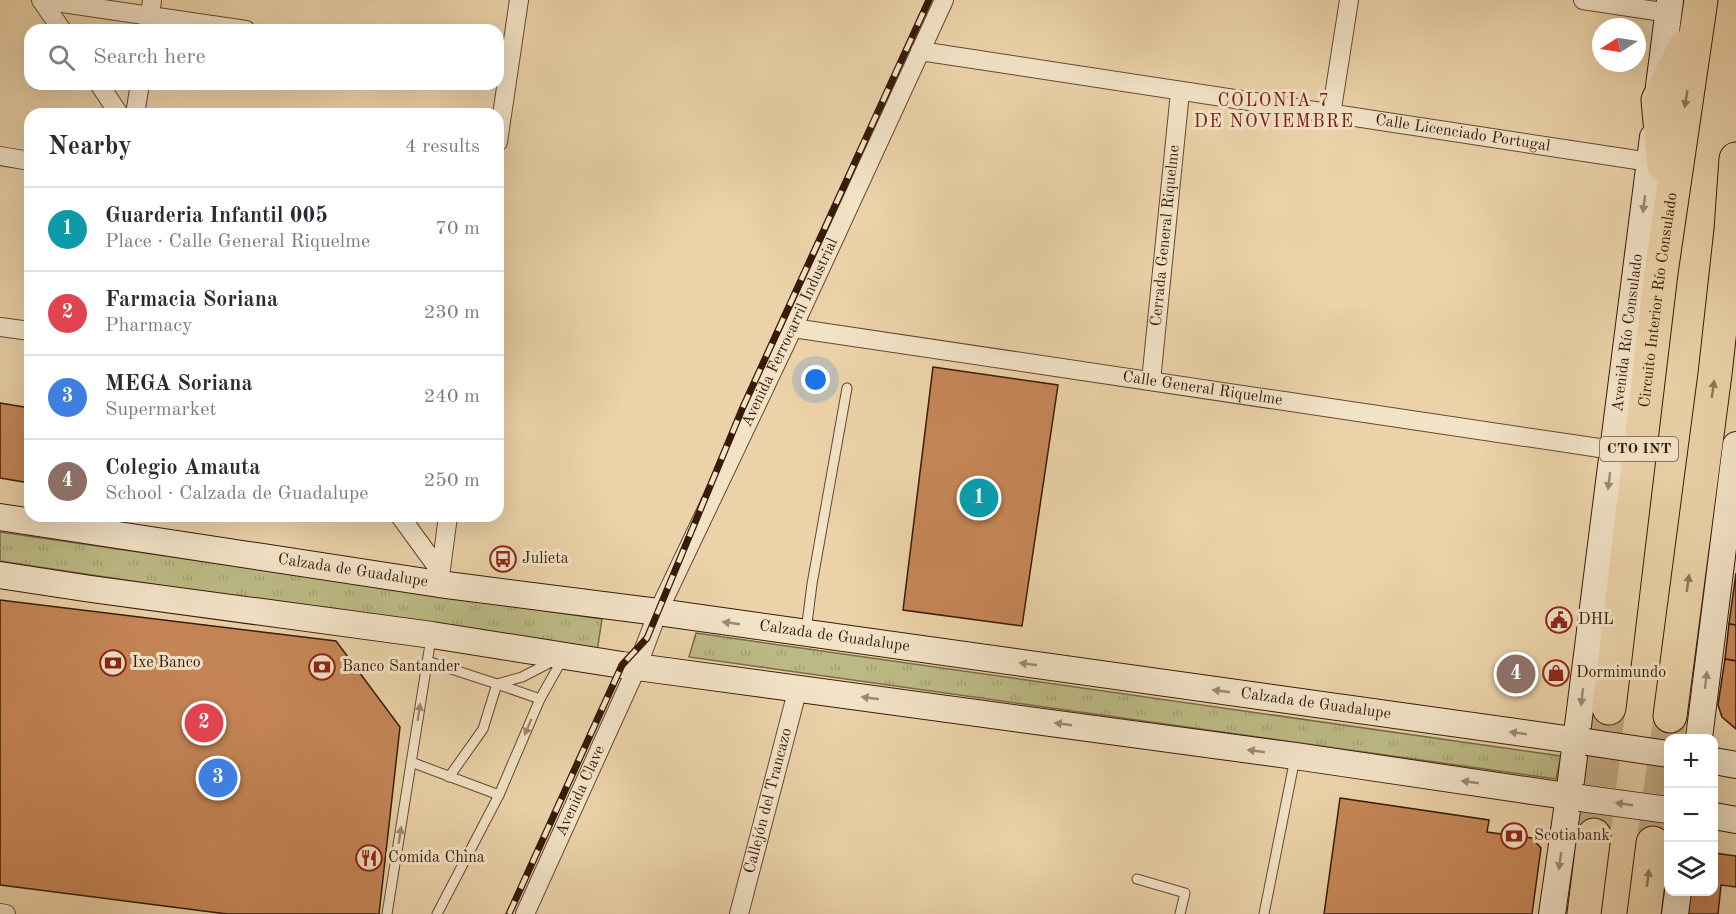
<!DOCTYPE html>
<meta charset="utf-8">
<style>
body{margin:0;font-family:"Old Standard TT",serif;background:#f7f7f7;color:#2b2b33}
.controls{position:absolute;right:18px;bottom:18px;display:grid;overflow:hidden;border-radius:12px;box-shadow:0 6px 24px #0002}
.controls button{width:54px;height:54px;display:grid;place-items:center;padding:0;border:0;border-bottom:2px solid #e1e1e2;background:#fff;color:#2b2b33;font:30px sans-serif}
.compass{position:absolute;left:1592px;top:18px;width:54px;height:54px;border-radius:50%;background:#fff;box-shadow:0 6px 24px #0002;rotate:258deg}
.you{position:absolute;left:816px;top:380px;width:21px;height:21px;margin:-15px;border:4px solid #fff;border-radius:50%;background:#1a73e8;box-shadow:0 0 0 9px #1a73e833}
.badge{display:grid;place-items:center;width:39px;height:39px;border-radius:50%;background:#d93025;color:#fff;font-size:20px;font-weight:700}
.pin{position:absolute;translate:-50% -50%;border:3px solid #fff;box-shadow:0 2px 6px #0006}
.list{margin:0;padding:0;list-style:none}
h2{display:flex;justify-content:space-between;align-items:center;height:78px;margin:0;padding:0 24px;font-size:26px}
h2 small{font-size:20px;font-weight:400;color:#7c7c81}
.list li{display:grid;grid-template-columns:39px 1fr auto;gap:18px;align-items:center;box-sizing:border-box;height:84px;padding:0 24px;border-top:2px solid #e1e1e2}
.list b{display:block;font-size:22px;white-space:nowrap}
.list p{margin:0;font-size:20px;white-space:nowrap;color:#7c7c81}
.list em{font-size:20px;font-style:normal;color:#7c7c81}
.icon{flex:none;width:33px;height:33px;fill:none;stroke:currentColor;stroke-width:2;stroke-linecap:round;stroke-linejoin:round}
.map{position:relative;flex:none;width:1736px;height:914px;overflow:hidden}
.search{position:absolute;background:#fff;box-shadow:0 6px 24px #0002;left:24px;top:24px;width:480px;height:66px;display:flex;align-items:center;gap:15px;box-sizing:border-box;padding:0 21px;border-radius:18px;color:#7c7c81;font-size:22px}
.panel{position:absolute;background:#fff;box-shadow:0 6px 24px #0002;left:24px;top:108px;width:480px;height:414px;border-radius:18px}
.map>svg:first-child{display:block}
.park{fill:url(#park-tufts);stroke:#7a6a46;stroke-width:1.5}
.building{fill:#c68657;stroke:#371a09;stroke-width:1.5}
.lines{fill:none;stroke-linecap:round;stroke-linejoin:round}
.highway-tunnel{stroke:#c7ad88;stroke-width:33;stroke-dasharray:33 16;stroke-linecap:butt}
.lane-casing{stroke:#644831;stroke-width:11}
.street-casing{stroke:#644831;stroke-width:20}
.secondary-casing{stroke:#371a09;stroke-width:28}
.highway-casing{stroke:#371a09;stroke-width:35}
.lane{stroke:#f2e2c6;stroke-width:9}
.street{stroke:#f2e2c6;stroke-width:18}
.secondary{stroke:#f2e2c6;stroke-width:26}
.highway{stroke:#ebd2a8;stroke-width:33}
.rail-casing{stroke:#371a09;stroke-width:7}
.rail{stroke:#f2e2c6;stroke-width:4.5;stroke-dasharray:14;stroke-linecap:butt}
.secondary-bridge-casing{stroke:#371a09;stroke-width:28;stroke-linecap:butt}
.secondary-bridge{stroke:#f2e2c6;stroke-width:26}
.oneway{fill:#917658}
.oneway2{fill:#9e8871}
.labels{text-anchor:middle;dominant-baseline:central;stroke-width:6;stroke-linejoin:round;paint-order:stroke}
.shield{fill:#f2e2c6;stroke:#6f5642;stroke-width:1.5}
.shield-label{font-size:15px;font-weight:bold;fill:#371a09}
.street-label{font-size:16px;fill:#371a09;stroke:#f2e2c6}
.poi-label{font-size:16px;fill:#371a09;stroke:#f2e2c6;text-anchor:start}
.neighbourhood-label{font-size:18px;letter-spacing:1.5px;fill:#7a1f14;stroke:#f2e2c6}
</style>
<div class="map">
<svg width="1736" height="914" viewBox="0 0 1736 914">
<defs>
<pattern id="park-tufts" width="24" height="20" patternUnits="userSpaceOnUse" patternTransform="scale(1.5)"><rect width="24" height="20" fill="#bcba84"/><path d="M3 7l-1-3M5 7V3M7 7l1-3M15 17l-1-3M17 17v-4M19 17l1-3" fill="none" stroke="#a29f71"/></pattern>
</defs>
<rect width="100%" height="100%" fill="#ebd2a8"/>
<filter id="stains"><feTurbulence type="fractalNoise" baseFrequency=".00333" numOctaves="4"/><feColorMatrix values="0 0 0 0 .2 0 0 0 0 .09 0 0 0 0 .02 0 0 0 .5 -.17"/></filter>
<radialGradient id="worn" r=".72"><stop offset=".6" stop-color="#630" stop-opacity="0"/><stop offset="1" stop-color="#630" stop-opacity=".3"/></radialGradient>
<g class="park">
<path d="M0,532L602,619L597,652L0,561Z"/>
<path d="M696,633L1561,756L1556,779L689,657Z"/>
</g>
<g class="building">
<path d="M933,367L1058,385L1022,626L903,610Z"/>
<path d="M0,403L30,408V483L0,478Z"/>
<path d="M1736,573V625L1729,624Z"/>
<path d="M0,600L336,641L400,727L379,914H227L0,885Z"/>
<path d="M1729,624L1736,625V661L1725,659Z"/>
<path d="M1725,659L1736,661V729L1722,717L1718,705Z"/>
<path d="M1340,798L1489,820L1487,832L1532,838L1541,848L1532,914H1324Z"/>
<path d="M1714,853L1736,856V887L1721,885L1718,914H1688L1690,892H1714Z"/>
</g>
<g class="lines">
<g class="highway-tunnel">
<path d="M1594,835L1609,708"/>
<path d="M1653,843L1670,716"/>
</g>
<g class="lane-casing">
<g id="lane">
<path d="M806,631L812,584L847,388"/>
<path d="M427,661L497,684L483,729L449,777"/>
<path d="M497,684L522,677L553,661"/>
<path d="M497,684L540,699"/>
<path d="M411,762L499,795"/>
<path d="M1137,879L1185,893L1180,914"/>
<path d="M387,914L431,638"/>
<path d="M437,914L499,795L540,699L563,658"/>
<path d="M1264,914L1295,758"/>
</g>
</g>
<g class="street-casing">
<g id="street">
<path d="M41,0L62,30"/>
<path d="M42,0L246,30"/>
<path d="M1583,0L1669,13"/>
<path d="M148,30L152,0"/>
<path id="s1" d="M920,51L1650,162"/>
<path d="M99,84L119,114"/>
<path d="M135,114L140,84"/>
<path d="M1331,115L1349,0"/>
<path d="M498,142L519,0"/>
<path d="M0,156L30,161"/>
<path d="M0,327L30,331"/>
<path id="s2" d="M793,328L1613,450"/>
<path id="s3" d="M1151,381L1180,92"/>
<path d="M400,516L440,571"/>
<path d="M439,584L448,516"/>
<path d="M0,913L6,914"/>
<path id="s4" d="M525,914L637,667L658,612L793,328L944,0"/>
<path id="s5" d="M739,914L798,688"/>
</g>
</g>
<g class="secondary-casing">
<g id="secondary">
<path d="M1659,86L1670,0"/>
<path id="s6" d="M0,517L439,584L658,612L1587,742"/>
<path d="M0,575L91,589L432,635L622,665L1295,756L1580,798"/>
<path d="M1699,738L1736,445"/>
<path d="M1714,761L1736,765"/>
<path d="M1714,816L1736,820"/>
<path id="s7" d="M1552,914L1569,796L1653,137"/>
<path d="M1675,914L1678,892"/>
</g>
</g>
<g class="highway-casing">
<g id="highway">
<path d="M1664,166L1658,100L1685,47"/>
<path id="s8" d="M1609,708L1661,273L1701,0"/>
<path d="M1670,716L1715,374L1731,230L1736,159"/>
<path d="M1584,914L1594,835"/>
<path d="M1644,914L1653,843"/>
</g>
</g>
<use href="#lane" class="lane"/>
<use href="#street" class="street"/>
<use href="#secondary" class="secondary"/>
<use href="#highway" class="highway"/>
<g class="rail-casing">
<path id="rail" d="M509,914L622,665L647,638L743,407L929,0"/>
</g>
<use href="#rail" class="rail"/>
<g class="secondary-bridge-casing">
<g id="secondary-bridge">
<path d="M1587,742L1668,754"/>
<path d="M1580,798L1668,810"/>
</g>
</g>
<use href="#secondary-bridge" class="secondary-bridge"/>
</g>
<defs><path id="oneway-solid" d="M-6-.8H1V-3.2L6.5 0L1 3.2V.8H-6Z" transform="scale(1.5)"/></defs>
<g class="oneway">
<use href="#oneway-solid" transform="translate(1686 99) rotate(99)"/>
<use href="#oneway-solid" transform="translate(1713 389) rotate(-82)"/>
<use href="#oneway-solid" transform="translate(1688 583) rotate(-82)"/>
<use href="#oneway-solid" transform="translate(1648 878) rotate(-83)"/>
</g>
<g class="oneway2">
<use href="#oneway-solid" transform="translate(1644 204) rotate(97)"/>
<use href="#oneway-solid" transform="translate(1609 481) rotate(97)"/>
<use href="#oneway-solid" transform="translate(731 623) rotate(-172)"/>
<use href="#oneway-solid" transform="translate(1028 664) rotate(-172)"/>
<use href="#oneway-solid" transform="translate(1706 680) rotate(-83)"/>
<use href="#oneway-solid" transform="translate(1221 691) rotate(-172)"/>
<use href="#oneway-solid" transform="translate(1582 697) rotate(97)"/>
<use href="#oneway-solid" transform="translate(870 698) rotate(-172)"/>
<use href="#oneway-solid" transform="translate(419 712) rotate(-81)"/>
<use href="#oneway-solid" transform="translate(1063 724) rotate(-172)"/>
<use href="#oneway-solid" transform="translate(528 727) rotate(113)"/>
<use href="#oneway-solid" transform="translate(1518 733) rotate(-172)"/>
<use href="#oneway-solid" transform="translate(1256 751) rotate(-172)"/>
<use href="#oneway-solid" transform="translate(1470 782) rotate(-172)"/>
<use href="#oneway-solid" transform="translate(1624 804) rotate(-172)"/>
<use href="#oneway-solid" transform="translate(400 835) rotate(-81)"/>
<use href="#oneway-solid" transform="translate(1560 861) rotate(98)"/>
</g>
<defs>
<g id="bus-ring" transform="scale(1.35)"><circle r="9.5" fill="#f2e2c6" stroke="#8f2418" stroke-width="1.5"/><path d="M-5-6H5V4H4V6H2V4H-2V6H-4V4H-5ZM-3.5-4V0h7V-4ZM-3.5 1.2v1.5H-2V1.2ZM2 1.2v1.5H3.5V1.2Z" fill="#8f2418"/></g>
<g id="civic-ring" transform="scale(1.35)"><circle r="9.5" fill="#f2e2c6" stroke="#8f2418" stroke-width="1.5"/><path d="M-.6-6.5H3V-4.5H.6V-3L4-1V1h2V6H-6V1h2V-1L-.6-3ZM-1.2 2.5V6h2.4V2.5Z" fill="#8f2418"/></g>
<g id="bank-ring" transform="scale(1.35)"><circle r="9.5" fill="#f2e2c6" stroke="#8f2418" stroke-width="1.5"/><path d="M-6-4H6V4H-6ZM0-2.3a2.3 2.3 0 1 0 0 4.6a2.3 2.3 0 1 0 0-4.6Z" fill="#8f2418"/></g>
<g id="shop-ring" transform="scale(1.35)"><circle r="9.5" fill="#f2e2c6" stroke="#8f2418" stroke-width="1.5"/><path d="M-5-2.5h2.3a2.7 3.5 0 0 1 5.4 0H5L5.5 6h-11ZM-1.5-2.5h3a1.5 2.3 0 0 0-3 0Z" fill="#8f2418"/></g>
<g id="restaurant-ring" transform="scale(1.35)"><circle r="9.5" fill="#f2e2c6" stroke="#8f2418" stroke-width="1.5"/><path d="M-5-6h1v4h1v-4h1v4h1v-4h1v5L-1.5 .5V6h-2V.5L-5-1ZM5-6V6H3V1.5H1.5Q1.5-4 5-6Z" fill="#8f2418"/></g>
</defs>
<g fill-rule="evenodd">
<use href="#bus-ring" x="503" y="559"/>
<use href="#civic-ring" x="1559" y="620"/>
<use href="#bank-ring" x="113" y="663"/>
<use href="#bank-ring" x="322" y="667"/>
<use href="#shop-ring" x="1556" y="673"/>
<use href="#bank-ring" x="1514" y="836"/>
<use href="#restaurant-ring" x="369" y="858"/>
</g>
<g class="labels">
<rect class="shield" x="1600" y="437" width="78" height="24" rx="4.5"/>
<g class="shield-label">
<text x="1639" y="449">CTO INT</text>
</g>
<g class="street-label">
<text stroke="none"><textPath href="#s1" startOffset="549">Calle Licenciado Portugal</textPath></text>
<text stroke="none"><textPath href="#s3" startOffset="146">Cerrada General Riquelme</textPath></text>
<text stroke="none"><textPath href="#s8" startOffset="411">Circuito Interior Río Consulado</textPath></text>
<text stroke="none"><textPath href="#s7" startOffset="586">Avenida Río Consulado</textPath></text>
<text stroke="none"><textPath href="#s4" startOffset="639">Avenida Ferrocarril Industrial</textPath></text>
<text stroke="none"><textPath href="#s2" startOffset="414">Calle General Riquelme</textPath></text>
<text stroke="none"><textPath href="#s6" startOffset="357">Calzada de Guadalupe</textPath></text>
<text stroke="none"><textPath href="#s6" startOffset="843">Calzada de Guadalupe</textPath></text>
<text stroke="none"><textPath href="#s6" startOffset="1329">Calzada de Guadalupe</textPath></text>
<text stroke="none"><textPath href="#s4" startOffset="135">Avenida Clave</textPath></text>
<text stroke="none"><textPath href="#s5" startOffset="117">Callejón del Trancazo</textPath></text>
</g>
<g class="poi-label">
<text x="522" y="559">Julieta</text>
<text x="1578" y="620">DHL</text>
<text x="132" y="663">Ixe Banco</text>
<text x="342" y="667">Banco Santander</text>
<text x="1576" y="673">Dormimundo</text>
<text x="1534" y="836">Scotiabank</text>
<text x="388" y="858">Comida China</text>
</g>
<g class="neighbourhood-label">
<text x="1274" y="101">COLONIA 7<tspan x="1274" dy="21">DE NOVIEMBRE</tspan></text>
</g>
</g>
<rect width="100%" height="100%" filter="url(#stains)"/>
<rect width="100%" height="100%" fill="url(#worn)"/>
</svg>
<div class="controls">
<button>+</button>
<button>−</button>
<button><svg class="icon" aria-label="layers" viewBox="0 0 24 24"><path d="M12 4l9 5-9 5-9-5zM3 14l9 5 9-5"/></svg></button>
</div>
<svg class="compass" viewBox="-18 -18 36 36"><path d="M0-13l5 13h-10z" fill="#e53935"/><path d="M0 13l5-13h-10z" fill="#7c7c81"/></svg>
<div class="you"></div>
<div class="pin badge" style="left:979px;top:498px;background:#0f9aa8">1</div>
<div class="pin badge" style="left:204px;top:723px;background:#e0444e">2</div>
<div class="pin badge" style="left:218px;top:778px;background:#3f7fe0">3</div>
<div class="pin badge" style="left:1516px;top:674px;background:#8d6e63">4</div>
<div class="search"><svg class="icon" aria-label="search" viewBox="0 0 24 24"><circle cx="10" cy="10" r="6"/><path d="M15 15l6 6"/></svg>Search here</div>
<section class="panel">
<h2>Nearby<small>4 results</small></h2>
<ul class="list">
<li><span class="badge" style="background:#0f9aa8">1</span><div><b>Guarderia Infantil 005</b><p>Place · Calle General Riquelme</p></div><em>70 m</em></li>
<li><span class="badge" style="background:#e0444e">2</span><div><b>Farmacia Soriana</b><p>Pharmacy</p></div><em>230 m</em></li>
<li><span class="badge" style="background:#3f7fe0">3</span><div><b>MEGA Soriana</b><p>Supermarket</p></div><em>240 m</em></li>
<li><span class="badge" style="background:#8d6e63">4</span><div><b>Colegio Amauta</b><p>School · Calzada de Guadalupe</p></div><em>250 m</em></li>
</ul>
</section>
</div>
